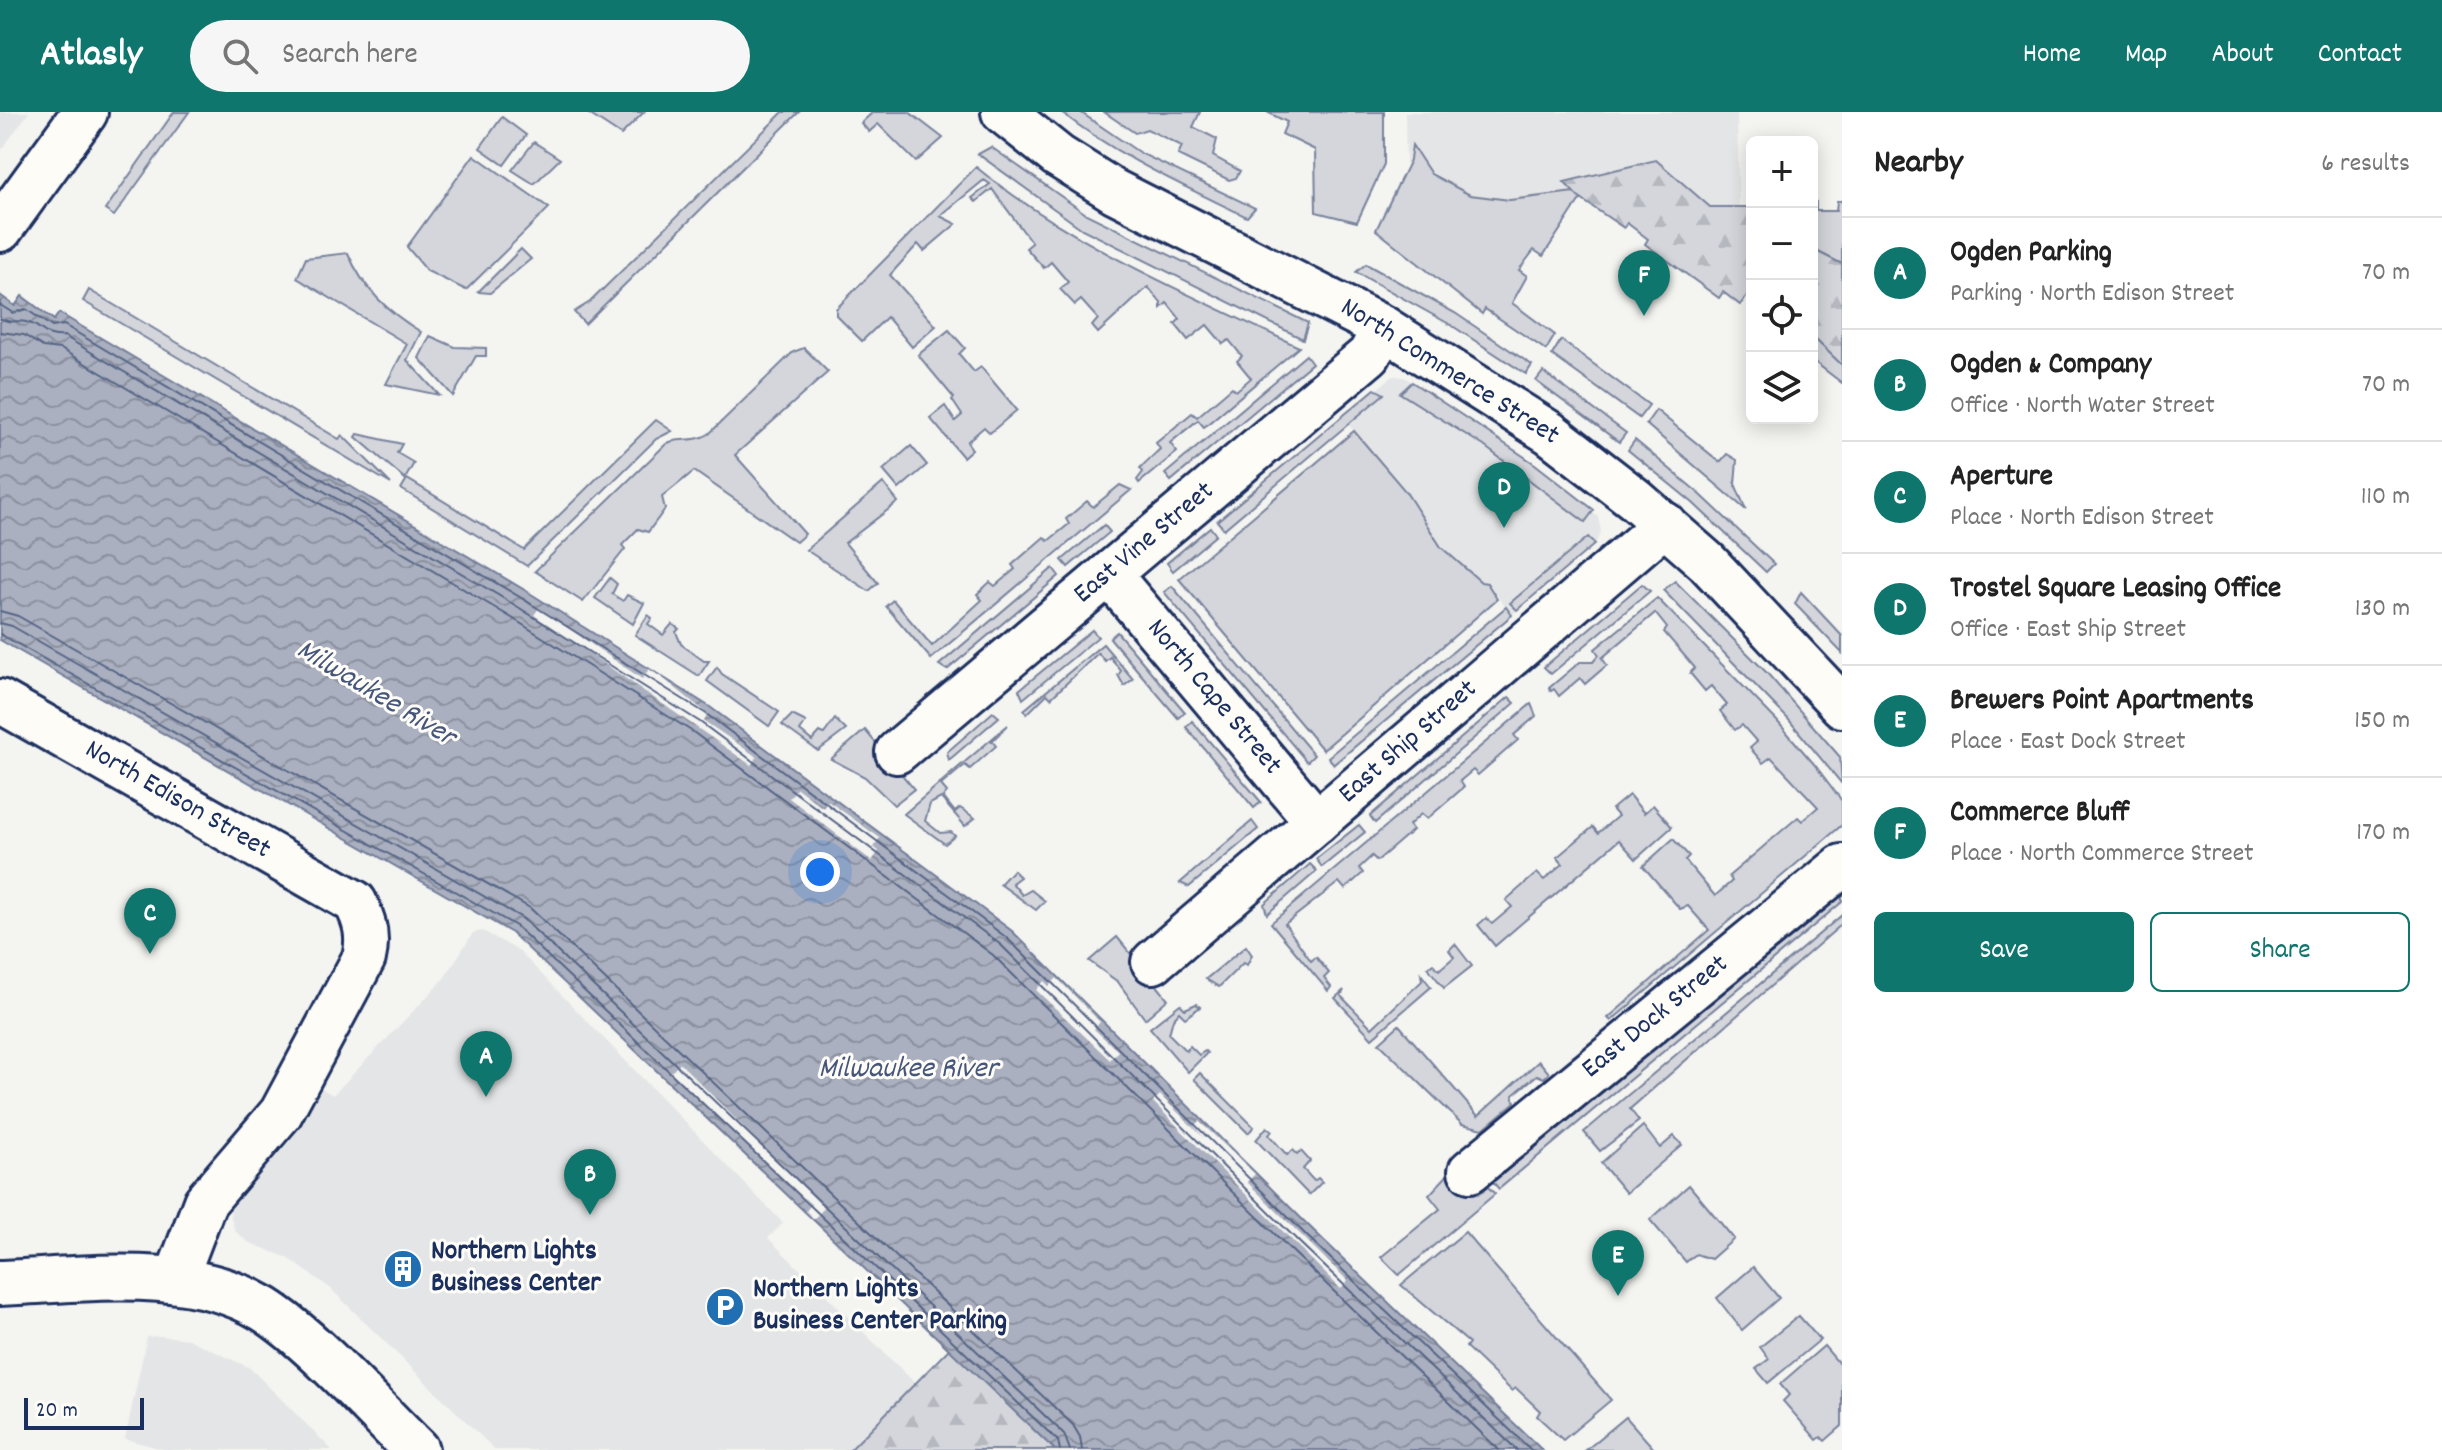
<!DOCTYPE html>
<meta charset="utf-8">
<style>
body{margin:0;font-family:Dekko,sans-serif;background:#f6f6f6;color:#222}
.controls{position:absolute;right:24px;top:24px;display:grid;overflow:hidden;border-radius:12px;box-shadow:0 4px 20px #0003}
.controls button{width:72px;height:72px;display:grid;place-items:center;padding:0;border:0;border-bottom:2px solid #e0e0e0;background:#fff;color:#222;font:40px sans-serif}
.scale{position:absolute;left:24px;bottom:20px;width:120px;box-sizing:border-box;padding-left:8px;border:4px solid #1b2f5e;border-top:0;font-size:22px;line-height:28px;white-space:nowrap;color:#1b2f5e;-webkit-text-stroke:6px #fdfcf7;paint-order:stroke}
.you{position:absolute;left:820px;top:760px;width:28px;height:28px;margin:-20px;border:6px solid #fff;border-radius:50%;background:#1a73e8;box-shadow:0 0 0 12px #1a73e833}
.badge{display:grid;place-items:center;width:52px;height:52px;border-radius:50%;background:#0f766e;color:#fff;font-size:26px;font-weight:700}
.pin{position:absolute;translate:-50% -66px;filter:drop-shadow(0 2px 4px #0008)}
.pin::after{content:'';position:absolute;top:42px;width:28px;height:24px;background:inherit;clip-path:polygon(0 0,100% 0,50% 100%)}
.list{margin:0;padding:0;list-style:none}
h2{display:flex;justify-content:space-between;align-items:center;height:104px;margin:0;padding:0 32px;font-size:34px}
h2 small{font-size:26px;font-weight:400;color:#767676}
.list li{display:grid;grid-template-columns:52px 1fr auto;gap:24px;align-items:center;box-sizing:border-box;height:112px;padding:0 32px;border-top:2px solid #e0e0e0}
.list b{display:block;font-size:30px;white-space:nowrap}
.list p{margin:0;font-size:26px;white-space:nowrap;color:#767676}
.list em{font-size:26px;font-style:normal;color:#767676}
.actions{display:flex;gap:16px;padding:24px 32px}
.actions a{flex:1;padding:18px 0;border:2px solid #0f766e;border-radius:12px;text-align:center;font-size:28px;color:#0f766e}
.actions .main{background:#0f766e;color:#fff}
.icon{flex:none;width:44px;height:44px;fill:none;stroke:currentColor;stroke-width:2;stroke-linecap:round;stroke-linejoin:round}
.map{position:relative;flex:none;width:1842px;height:1338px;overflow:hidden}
header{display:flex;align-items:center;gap:48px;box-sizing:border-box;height:112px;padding:0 40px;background:#0f766e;color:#fff}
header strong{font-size:38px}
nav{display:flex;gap:44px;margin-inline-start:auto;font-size:28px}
.search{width:560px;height:72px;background:#f6f6f6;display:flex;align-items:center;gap:20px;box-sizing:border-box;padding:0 28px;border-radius:44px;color:#767676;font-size:30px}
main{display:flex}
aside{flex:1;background:#fff}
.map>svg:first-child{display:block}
.built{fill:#e4e5e6}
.green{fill:#d4d6db;stroke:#78829c;stroke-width:2}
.forest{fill:url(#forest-firs);stroke:#78829c;stroke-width:2}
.water{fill:url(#water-waves);stroke:#717c98;stroke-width:2}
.pier{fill:#f4f4f1}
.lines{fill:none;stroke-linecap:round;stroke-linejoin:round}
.shore{stroke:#546385;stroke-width:2}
.minor-casing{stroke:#1b2f5e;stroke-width:48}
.tertiary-casing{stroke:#1b2f5e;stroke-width:50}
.secondary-casing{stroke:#1b2f5e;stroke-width:50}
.minor{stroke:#fdfcf7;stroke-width:42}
.tertiary{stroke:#fdfcf7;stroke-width:44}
.secondary{stroke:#fdfcf7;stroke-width:44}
.labels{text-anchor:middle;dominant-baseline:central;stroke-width:6;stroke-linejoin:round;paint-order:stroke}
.street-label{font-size:28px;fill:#1b2f5e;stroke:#fdfcf7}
.poi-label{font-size:28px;font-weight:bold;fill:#1b2f5e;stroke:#fdfcf7;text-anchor:start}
.water-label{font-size:30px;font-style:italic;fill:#46567b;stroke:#fdfcf7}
</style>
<header>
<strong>Atlasly</strong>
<div class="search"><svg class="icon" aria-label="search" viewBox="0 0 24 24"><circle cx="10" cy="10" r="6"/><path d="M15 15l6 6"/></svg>Search here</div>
<nav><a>Home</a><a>Map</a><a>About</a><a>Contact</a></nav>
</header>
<main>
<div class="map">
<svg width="1842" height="1338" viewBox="0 0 1842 1338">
<defs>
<pattern id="forest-firs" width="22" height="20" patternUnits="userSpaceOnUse" patternTransform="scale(2)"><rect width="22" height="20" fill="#d4d6db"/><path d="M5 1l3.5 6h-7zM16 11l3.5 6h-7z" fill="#b5b8be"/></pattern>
<pattern id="water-waves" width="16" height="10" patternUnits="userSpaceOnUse" patternTransform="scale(2)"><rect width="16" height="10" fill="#aab0bf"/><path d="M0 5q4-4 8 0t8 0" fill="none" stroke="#8a909e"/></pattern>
</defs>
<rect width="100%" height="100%" fill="#f4f4f1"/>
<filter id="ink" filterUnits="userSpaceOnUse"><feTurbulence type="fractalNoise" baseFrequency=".0125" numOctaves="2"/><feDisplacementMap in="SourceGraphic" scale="16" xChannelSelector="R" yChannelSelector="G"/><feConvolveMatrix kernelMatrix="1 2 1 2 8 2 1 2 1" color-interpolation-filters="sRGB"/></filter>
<g filter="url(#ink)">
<g class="built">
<path d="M0,0H29L0,40Z"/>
<path d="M1405,0H1737L1739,96H1710L1656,48L1565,70L1574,80L1510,88L1470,83L1425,56L1406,52Z"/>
<path d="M1393,264L1404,265L1498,326L1598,405L1601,420L1595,432L1512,503L1487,471L1481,470L1441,435L1406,380L1342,305Z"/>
<path d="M483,819L519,839L783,1111L768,1126L915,1271L850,1338H495L330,1176L288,1146L248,1130L235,1119L230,1102L232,1092L289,1030L322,977L333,983L443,868L473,821Z"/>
<path d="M159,1224L188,1227L250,1256L332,1338H166L125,1327L147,1225Z"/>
</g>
<g class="green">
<path d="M174,0H189L114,104L105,98Z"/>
<path d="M586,0H644L621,23Z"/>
<path d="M783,0H799L585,212L574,200L590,190Z"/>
<path d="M873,0H909L943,26L916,50L878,12L869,20L861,11Z"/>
<path d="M1061,0H1080L1140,41L1255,96L1247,105C1182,73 1118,45 1061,0Z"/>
<path d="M1104,0H1200L1193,15L1217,27L1213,44L1240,59L1236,66L1229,68L1178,43L1182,34L1147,17L1135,21Z"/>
<path d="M1267,0H1384V52L1357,110L1316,100L1315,38L1282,22L1287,10Z"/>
<path d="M502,5L526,23L504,53L480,36Z"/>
<path d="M534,30L560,47L534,72L512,58Z"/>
<path d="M1412,33L1431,62L1470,83L1510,88L1574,80L1585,86L1579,89L1543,144L1534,138L1519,158L1527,164L1512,191L1555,223L1546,238L1485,197L1482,202L1376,118L1410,48Z"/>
<path d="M991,35L1086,102L1308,211L1303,227L1082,117L978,42Z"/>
<path d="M474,43L549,96L466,178L427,159L407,135Z"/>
<path d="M976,55C1073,134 1188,182 1299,235L1204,315L1198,308L1170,331L1177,340L1139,371L1137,368L1143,360L1140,356L1160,337L1156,331L1192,301L1197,305L1232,275L1236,279L1251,266L1237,249L1242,244L1229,228L1223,232L1207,213L1188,228L1175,212L1180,207L1167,191L1161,196V191L1148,175L1098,221L1092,214L1098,207L1081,188L1075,193L1060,177L1068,170L1051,150L1044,156L1026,136L1032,131L992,77L976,90L972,86L990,72L984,68L940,104L956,112L924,139L918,132L890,163L936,214L912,235L887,205L862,229L836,203V197Z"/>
<path d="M1837,89H1842V152L1812,137V90H1816V99H1836Z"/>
<path d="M521,137L531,147L490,181L478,180Z"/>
<path d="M348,141C363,177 388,200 421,220L407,248L439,283L386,272L407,232L297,166L306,146Z"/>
<path d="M1366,152L1455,201L1532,253L1526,262L1451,213L1356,160Z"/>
<path d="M89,178L339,327L342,323L391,372L83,189Z"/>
<path d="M949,218L965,236L959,242L974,260L981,255L1017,298L990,321L984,315L967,330L972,337L963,345L930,306L945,294L955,309L962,303L952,288L954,286L918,243Z"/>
<path d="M430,224L455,235L486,236V244H476L453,284L419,246Z"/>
<path d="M1812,224L1842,253V271L1812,248Z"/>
<path d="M1561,228L1649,293L1639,306L1552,243Z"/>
<path d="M804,236L828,260L735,343L805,422L796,430L694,359L662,385L665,397L648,420L638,417L622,433L625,437L583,490L535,459L666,332C678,324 692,332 709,322L793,240Z"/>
<path d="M1306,243L1312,251L1171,369L1165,362Z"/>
<path d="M1543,260L1626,321L1619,330L1536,269Z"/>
<path d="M1412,270L1535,352L1594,398L1585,410L1484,334L1400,281Z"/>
<path d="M1375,277L1384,282L1224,417L1217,409Z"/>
<path d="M1656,298L1720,350L1727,342L1737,348L1735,372L1746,398L1646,312Z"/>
<path d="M656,308L672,319L656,327L527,454L401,377L407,367L524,438Z"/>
<path d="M1354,319L1406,380L1441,435L1481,470L1487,471L1497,487L1323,638L1179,467Z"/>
<path d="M358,322L402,332L397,341L414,351L405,367L356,325Z"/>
<path d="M1635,328L1701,383L1774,452L1766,460L1693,391L1628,338Z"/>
<path d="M911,334L927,353L899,377L883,358Z"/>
<path d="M883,371L898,390L845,431L878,471L869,479L806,438Z"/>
<path d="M1120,373L1131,378L931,547L886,494L893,488L932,534L982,488L977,482L990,470L995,474L1015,457L1012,453L1044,425L1048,429L1069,412L1066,407L1087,389L1093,395Z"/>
<path d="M1104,413L1110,420L1068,455L1062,448Z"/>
<path d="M1210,415L1216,423L1173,459L1167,451Z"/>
<path d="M1588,425L1595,432L1517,498L1510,491Z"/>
<path d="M1053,456L1059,464L947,558L939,553Z"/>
<path d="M610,466L617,472L612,482L623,489L627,483L644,491L633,512L595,486Z"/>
<path d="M1675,469L1767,561L1840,645L1842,672L1789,608L1663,478Z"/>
<path d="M1642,472L1650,479L1551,562L1544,555Z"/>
<path d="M1172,474L1314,643L1307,650L1164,480Z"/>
<path d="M1801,480L1842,524V541L1795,492Z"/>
<path d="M1657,486L1777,609L1814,652L1842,689V713L1611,909L1608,906L1709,818L1688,794L1680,797L1643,754L1673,727L1689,744L1685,748L1715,784L1732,769L1729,764L1798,705L1802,709L1818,695L1771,645L1763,651L1750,636L1757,630L1742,613L1735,618L1720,599L1727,593L1711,574L1705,579L1690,561L1695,556L1664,520L1667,516L1655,501L1602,546L1607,553L1585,572L1580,566L1559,584L1554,577L1551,579L1549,576L1580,550H1593L1599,543L1595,537Z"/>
<path d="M1506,495L1512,503L1334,652L1328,645Z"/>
<path d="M648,503L652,506L648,512L663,523L672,512L679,517L676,520L681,532L704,549H709L699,564L635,523Z"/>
<path d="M1092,518L1098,525L1023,587L1019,578Z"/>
<path d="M1117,520L1185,600L1178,606L1110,526Z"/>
<path d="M1103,532L1133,567L1124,574L1118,563L1121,559L1110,545L1105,549L1098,541L1051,586L1047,582L1027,602L1024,598Z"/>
<path d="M717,555L722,562L779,600L769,614L707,569Z"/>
<path d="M1509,585L1515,591L1375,711L1370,704Z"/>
<path d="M1531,592L1536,604L1514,623L1518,628L1478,663L1473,658L1460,669L1464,675L1427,707L1421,702L1409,713L1413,718L1377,749L1372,744L1359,756L1363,761L1345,777L1339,770L1285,812L1311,849L1316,845L1329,861L1324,866L1331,875L1328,879L1271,811Z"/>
<path d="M993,600L999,605L949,648L947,640Z"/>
<path d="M792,603L806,610L800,619L812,629L820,620L824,622L835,607L846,618L818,639L782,613Z"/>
<path d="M1192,609L1261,690L1254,696L1186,615Z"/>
<path d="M1008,613L992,629L996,634L970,657L965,653L941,673L947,680L943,685L955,700L960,696L975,706L965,714L941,686L930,692L925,709L940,721L951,720L955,724L945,732L904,702Z"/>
<path d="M865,618L914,677L894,693L865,665L831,647Z"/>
<path d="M1629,683L1644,701L1653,693L1672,715L1636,747L1619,728L1495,834L1478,813L1486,806L1492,812L1512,795L1506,788L1537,761L1544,768L1563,752L1557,745L1593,715L1598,721L1618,704L1612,697Z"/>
<path d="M1252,709L1258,717L1189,775L1180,771Z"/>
<path d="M1359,713L1365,720L1322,755L1316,747Z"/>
<path d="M1310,752L1317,759L1267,802L1264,792Z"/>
<path d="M1013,758L1020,765L1012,771L1022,783L1031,778L1045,789L1036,798L1000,772Z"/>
<path d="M1842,777V790L1499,1077L1493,1070Z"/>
<path d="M1842,803V812L1630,997L1639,1009L1600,1039L1584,1020Z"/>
<path d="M1117,825L1168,887L1145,907L1118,870L1089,849Z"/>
<path d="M1455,832L1472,854L1444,876L1428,856L1433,852L1439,858L1454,845L1449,838Z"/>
<path d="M1246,834L1252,843L1247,853L1243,851L1219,875L1206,867Z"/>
<path d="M1421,862L1431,875L1372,926L1335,886L1344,878L1341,884L1372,916L1422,869Z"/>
<path d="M1180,892L1185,897L1196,892L1200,895L1185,906L1179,900L1173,907L1169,922L1186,939L1190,934L1199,943L1205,939L1207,941L1188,960L1150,916Z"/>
<path d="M1399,913L1478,1004L1539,949L1549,961L1544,966L1537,963L1513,983L1515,990L1483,1017L1462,1012L1379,931Z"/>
<path d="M1200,961L1254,1015L1248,1021L1194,967Z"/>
<path d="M1643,1014L1660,1036L1674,1024L1682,1033L1626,1081L1601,1051Z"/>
<path d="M1267,1015L1272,1019L1269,1023L1287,1043L1293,1038L1297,1042L1301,1039L1310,1049L1303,1057L1314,1069L1318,1066L1322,1070L1309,1083L1256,1028Z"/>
<path d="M1454,1056L1478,1082L1488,1075L1495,1082L1399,1163L1381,1145L1440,1097L1429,1083Z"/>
<path d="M1689,1073L1734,1127L1711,1147L1696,1142L1686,1150L1650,1108Z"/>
<path d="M1465,1120L1611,1288L1563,1328L1537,1304L1540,1299L1516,1276L1512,1279L1466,1235L1469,1231L1401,1173Z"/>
<path d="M1753,1155L1779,1186L1742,1218L1717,1186Z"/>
<path d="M1799,1204L1820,1228L1768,1271L1756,1257L1769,1247L1760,1235Z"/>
<path d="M1824,1234L1842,1255V1314L1825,1329L1821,1325L1817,1328L1783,1289L1789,1283L1780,1272Z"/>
<path d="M1626,1305L1655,1338H1586Z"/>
</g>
<g class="forest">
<path d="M1656,48L1710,95H1748L1752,99V177L1740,193L1723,180L1719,186L1645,132L1648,127L1627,111L1624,116L1578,85L1564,70Z"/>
<path d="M1812,137L1842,152V253L1812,224Z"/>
<path d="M950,1236L1055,1338H850Z"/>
</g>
<path class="water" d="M0,183L15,194L22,184L54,208L59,201L528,480L710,595L1012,819L1313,1118L1542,1338H1055L512,821L0,528Z"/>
<g class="pier">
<path d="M539,496L642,567L649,557L664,567L708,602L704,609L757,645L751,653L534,503Z"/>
<path d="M797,676L823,696L828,689L880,726L873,735L879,739L872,749L789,686Z"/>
<path d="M1057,866L1100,910L1094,917L1118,939L1110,948L1036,878L1044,869L1049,874Z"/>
<path d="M680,951L824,1096L814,1107L806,1099L810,1094L671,960Z"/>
<path d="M1160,983L1204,1026L1194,1014L1199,1009L1255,1062L1247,1070L1348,1169L1341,1177L1153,990Z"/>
</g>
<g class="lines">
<g class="shore">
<path d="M0,193L13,201L26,197L52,215L64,213L523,487L705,601L1007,826L1307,1124L1531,1338"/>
<path d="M0,206C11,213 16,207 26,210C42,213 42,226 64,224L518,495L700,610L1001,833L1300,1131L1517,1338"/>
<path d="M0,220L24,223L43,235L61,237L512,506L693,620L993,843L1292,1139L1499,1338"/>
<path d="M0,499L18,504L530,796L1073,1313L1080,1325L1082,1338"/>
<path d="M0,511L12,514L522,806L1064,1322L1070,1338"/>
<path d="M0,522L516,814L1058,1329L1060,1338"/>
</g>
<g class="minor-casing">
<g id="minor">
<path d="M1003,0L1058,44L1114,79L1384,216L1550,321L1635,387L1707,450L1842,594"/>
<path d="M1109,462L1317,710"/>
<path d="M0,589L355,790C365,808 369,825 364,846L281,1001L205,1090L175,1169"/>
<path d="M897,640L1369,243L1384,216"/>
<path d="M1153,850L1665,412"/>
<path d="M1470,1059L1842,754"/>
</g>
</g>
<g class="tertiary-casing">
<path id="tertiary" d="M0,117L85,0"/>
</g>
<g class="secondary-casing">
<path id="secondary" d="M0,1171C83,1168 188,1151 264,1197C313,1228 373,1296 416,1338"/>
</g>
<use href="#minor" class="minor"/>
<use href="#tertiary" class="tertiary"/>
<use href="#secondary" class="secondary"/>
</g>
</g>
<defs>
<g id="building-disc" transform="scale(2)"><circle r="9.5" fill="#1f6fb2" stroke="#fdfcf7"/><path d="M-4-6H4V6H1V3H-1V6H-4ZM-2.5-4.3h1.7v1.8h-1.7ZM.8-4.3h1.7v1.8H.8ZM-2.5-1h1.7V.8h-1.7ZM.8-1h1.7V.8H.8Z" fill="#fff"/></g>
<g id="parking-disc" transform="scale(2)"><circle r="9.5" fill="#1f6fb2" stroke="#fdfcf7"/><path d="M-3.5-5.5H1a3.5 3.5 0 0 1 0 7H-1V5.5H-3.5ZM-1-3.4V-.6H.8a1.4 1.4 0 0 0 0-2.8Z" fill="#fff"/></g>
</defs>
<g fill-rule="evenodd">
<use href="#building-disc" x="403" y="1157"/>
<use href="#parking-disc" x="725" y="1195"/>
</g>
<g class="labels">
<g class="street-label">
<text transform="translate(1449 261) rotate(32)">North Commerce Street</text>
<text transform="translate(1145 432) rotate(-40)">East Vine Street</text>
<text transform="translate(1213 586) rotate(50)">North Cape Street</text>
<text transform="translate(1409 631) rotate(-41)">East Ship Street</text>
<text transform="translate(177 689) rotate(30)">North Edison Street</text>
<text transform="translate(1656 906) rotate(-39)">East Dock Street</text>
</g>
<g class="poi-label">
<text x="431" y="1141">Northern Lights<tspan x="431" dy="32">Business Center</tspan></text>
<text x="753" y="1179">Northern Lights<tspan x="753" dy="32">Business Center Parking</tspan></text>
</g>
<g class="water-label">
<text transform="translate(375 583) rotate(31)">Milwaukee River</text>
<text x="908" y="958">Milwaukee River</text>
</g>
</g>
</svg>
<div class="controls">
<button>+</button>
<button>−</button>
<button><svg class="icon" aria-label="locate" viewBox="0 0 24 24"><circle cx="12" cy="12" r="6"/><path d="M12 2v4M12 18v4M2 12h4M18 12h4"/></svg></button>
<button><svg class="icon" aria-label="layers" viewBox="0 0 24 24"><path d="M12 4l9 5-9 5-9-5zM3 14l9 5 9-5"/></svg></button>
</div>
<div class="scale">20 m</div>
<div class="you"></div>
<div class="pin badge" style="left:486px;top:985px">A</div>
<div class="pin badge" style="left:590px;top:1103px">B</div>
<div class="pin badge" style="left:150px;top:842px">C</div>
<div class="pin badge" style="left:1504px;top:416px">D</div>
<div class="pin badge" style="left:1618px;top:1184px">E</div>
<div class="pin badge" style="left:1644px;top:204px">F</div>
</div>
<aside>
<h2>Nearby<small>6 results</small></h2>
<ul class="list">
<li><span class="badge">A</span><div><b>Ogden Parking</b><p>Parking · North Edison Street</p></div><em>70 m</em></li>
<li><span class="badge">B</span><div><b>Ogden &amp; Company</b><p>Office · North Water Street</p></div><em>70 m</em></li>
<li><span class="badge">C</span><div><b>Aperture</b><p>Place · North Edison Street</p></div><em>110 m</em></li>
<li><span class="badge">D</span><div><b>Trostel Square Leasing Office</b><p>Office · East Ship Street</p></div><em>130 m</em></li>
<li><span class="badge">E</span><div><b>Brewers Point Apartments</b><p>Place · East Dock Street</p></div><em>150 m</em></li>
<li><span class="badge">F</span><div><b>Commerce Bluff</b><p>Place · North Commerce Street</p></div><em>170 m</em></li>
</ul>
<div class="actions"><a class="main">Save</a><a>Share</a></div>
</aside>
</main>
